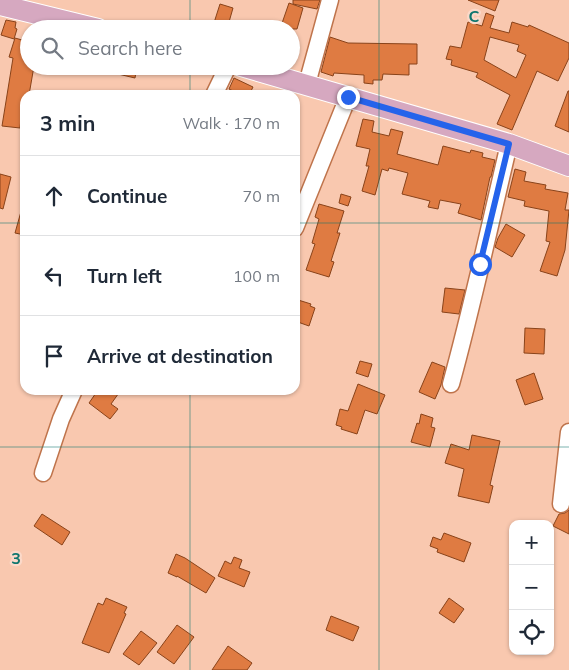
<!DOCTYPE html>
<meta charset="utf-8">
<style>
body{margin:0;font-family:Mulish,sans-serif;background:#f2f2f3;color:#1f2937}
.controls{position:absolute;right:15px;bottom:15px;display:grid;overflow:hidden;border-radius:10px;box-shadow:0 1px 4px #0004}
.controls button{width:45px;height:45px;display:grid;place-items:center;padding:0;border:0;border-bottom:1px solid #e0e1e3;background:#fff;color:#1f2937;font:25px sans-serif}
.stop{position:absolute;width:15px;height:15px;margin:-11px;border:4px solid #2563eb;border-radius:50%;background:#fff}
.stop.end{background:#2563eb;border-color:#fff;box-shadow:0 1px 5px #0008}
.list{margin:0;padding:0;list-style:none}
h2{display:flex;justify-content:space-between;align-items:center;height:65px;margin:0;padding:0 20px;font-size:21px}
h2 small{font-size:16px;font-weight:400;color:#747a83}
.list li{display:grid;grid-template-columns:32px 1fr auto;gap:15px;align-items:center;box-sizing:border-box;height:80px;padding:0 20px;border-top:1px solid #e0e1e3}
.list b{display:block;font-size:19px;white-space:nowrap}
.list em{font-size:16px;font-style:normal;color:#747a83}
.icon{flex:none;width:28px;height:28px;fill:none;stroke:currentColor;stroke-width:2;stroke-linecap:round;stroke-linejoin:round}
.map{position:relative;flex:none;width:569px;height:670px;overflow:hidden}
.search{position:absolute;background:#fff;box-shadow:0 1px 4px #0004;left:20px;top:20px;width:280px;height:55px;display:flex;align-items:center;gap:12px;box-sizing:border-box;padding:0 18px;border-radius:28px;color:#747a83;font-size:19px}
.panel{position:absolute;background:#fff;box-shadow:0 1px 4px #0004;left:20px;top:90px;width:280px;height:305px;border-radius:15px}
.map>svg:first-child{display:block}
.building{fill:#df7b42;stroke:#89431a;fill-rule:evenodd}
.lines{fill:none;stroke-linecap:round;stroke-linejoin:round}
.minor-casing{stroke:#bf744c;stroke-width:19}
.major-casing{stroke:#fff;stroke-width:22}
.minor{stroke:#fff;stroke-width:16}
.major{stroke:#d6a8c0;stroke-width:20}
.route{stroke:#2563eb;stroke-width:6}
.grid{fill:none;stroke:#0f766e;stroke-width:1;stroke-opacity:0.55}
.grid-label{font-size:16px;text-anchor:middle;font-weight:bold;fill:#0f766e;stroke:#fbd9c9;stroke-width:4.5;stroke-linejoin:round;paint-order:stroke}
</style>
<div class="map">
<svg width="569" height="670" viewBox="0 0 569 670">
<rect width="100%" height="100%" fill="#f9c8af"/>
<g class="building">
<path d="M293,0H320L317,9L293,4Z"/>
<path d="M468,0H499L495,11Z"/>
<path d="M289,3L303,8L297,29H280Z"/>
<path d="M220,4L233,8L227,29H212Z"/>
<path d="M486,13L494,16L490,28L509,33L512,22L528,27L529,25L569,43V58L558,81L537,71L512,130L497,124L510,95L476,77L478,73L451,65L452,60L446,59L450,46L461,48L468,22L482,26ZM490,37L519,45L517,51L526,55L516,78L484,60Z"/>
<path d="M6,20L16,22L15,28L17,29L14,39L1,35Z"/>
<path d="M330,37L348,43L417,44V64H409V75L383,74L382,80H373V84L364,83V75L334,73L333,76L321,72Z"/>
<path d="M15,38L29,42V66H34L29,95H25V99H23L20,128L2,126L13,58L9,57Z"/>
<path d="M120,66H137L135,78L118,74Z"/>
<path d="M234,78L253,87L249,95H234L235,92L229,89Z"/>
<path d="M568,91H569V132L555,126Z"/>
<path d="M363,119L374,121L372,132L389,136L391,129L403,132L397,154L438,165L443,146L470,153L471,150L483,153L482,157L495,160L491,177H490L481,220L458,213L461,204L440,200L438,209L428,207L430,201L402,194L408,173L389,168L388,171L382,169L375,195L362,191L369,166H366L370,149L356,146Z"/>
<path d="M515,169L526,172L524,181L546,185L545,189L568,193L565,210H569L565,250L557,276L540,271L550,242L546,241L549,211L524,206L525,201L508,197Z"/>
<path d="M0,174L11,177L3,209L0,208Z"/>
<path d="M341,194L351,197L348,206L339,203Z"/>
<path d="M319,204L344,211L337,233H340L331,261L334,262L329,277L306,270L315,244L312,243L319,219L315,217Z"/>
<path d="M22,208H25V235L15,233Z"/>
<path d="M506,224L525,235L512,257L495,247L498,238Z"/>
<path d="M445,288L465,290L459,314L442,312Z"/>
<path d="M295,299L311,304L310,306L315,308L309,326L295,321Z"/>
<path d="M525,328L545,329L544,354L524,353Z"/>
<path d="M360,361L372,364L368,377L356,373Z"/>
<path d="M432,362L445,367L441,385L435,399L419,392Z"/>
<path d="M534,373L543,399L525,405L516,380Z"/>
<path d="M358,384L385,395L377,414L365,410L357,434L341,429L342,427L336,425L340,409L348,411Z"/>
<path d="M98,390H121L111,404L118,409L110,419L89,403Z"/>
<path d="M421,414L433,418L431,427L435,428L430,447L411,442L417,423L419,424Z"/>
<path d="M472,435L500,441L490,485L493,486L489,503L458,496L464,469L445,463L451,444L469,450Z"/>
<path d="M569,510V534L553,526L559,514L565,513Z"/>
<path d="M42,514L70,532L62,545L34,526Z"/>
<path d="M444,533L471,543L464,562L437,552L438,549L430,546L433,537L441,540Z"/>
<path d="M176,554L185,558L215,578L206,593L177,576V577L168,573Z"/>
<path d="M234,557L242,560L239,568L250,572L244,587L218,576L225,561L231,564Z"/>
<path d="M106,598L127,607L124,613L126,614L109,653L82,643L98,603L103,605Z"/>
<path d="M449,598L464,609L454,623L439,613Z"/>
<path d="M331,616L359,627L353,641L326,630Z"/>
<path d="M177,625L194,637L174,664L157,652Z"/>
<path d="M141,631L157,643L139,665L123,654Z"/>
<path d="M228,646L252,663L247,670H212Z"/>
</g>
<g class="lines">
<g class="minor-casing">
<g id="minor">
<path d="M307,84L330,0"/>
<path d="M214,95L228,66"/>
<path d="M295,228L348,97"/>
<path d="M451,384C473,304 490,224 509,144"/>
<path d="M43,473L61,419L74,390"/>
<path d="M561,504L569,432"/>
</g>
</g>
<g class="major-casing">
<g id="major">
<path d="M0,5L98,29"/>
<path d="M241,66L509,144L569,166"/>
</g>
</g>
<use href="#minor" class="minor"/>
<use href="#major" class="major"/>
</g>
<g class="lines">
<path class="route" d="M348,97L509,144L480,264"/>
</g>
<path class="grid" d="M190,0V29M379,0V670M190,66V95M0,223H25M295,223H569M190,390V670M0,447H569"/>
<g class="grid-label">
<text x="474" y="22">C</text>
<text x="16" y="564">3</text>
</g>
</svg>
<div class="controls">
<button>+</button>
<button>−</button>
<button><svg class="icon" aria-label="locate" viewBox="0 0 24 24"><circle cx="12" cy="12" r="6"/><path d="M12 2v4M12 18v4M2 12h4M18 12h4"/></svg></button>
</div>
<div class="stop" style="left:480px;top:264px"></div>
<div class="stop end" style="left:348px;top:97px"></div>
<div class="search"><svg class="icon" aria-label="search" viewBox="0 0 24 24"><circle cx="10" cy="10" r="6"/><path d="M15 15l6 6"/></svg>Search here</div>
<section class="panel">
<h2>3 min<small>Walk · 170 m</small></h2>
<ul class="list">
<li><svg class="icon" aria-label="ahead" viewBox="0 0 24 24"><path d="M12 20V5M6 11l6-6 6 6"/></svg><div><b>Continue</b></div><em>70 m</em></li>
<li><svg class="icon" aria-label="left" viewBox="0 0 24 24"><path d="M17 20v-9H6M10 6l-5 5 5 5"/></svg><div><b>Turn left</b></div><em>100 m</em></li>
<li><svg class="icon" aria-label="arrive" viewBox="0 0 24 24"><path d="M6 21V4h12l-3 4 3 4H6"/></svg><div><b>Arrive at destination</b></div></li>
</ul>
</section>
</div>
